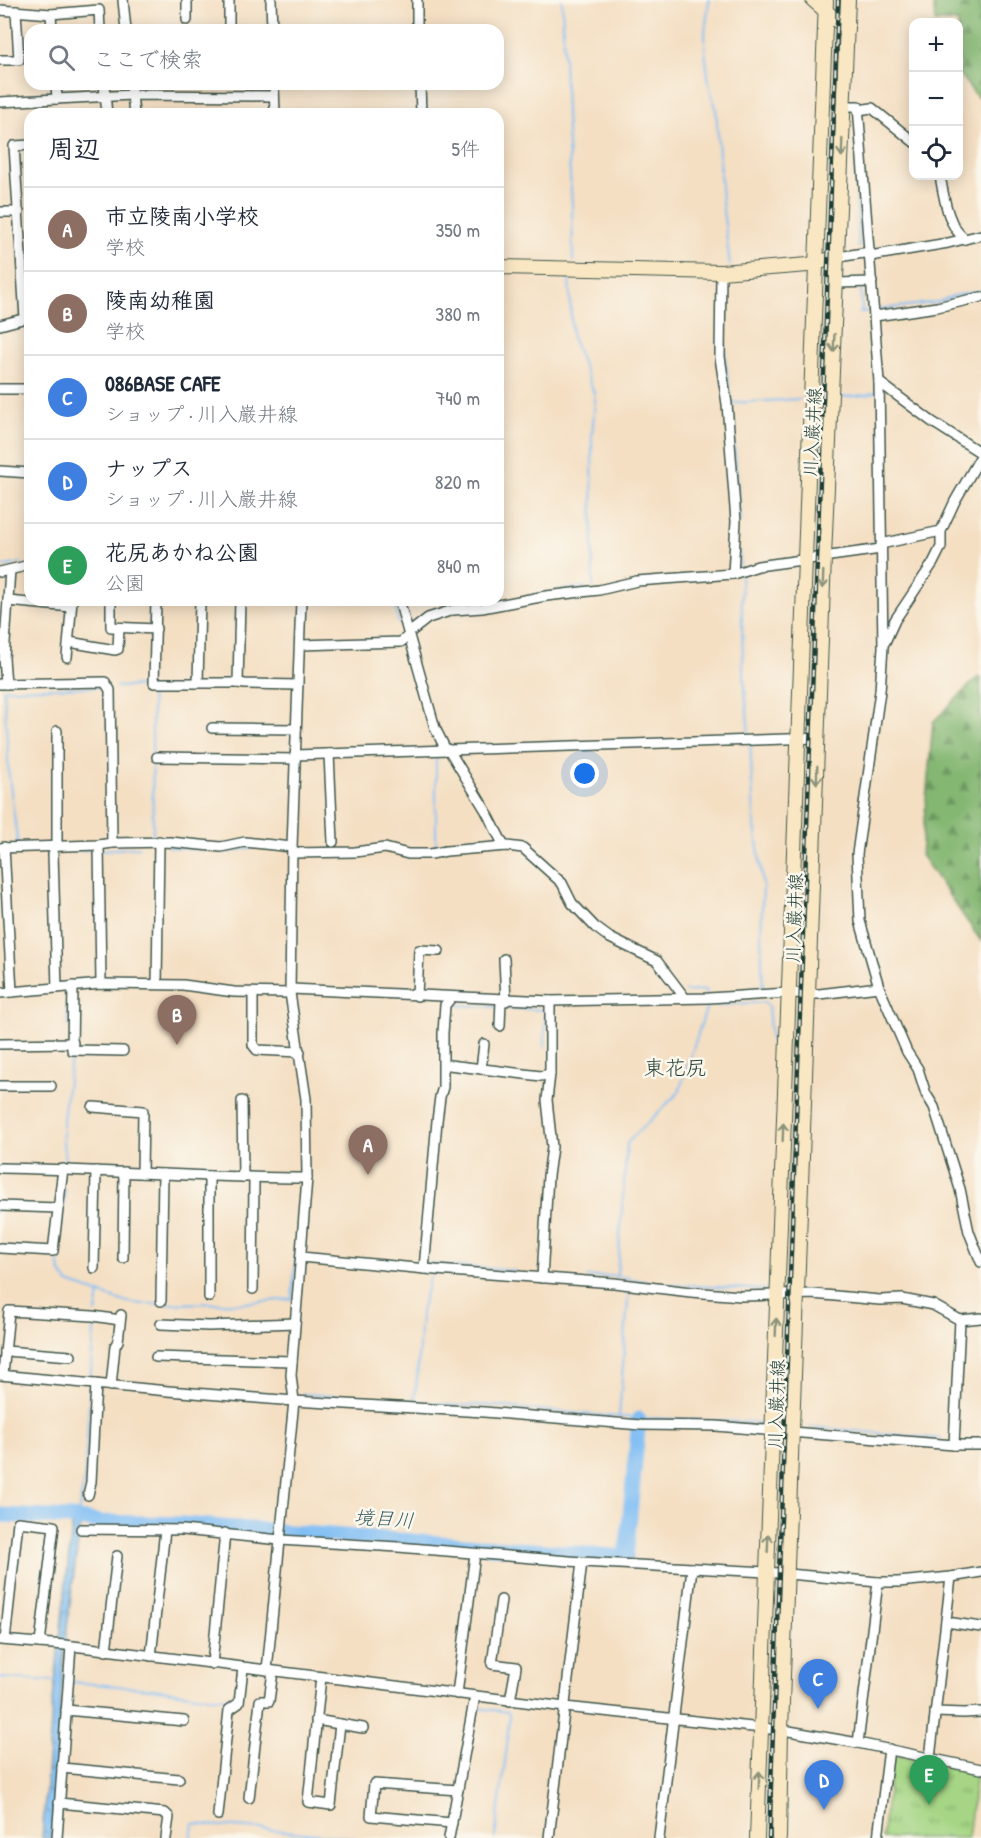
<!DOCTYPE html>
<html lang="ja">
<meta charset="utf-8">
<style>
body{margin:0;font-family:"Patrick Hand","Klee One",sans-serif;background:#f6f6f7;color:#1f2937}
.controls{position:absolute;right:18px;top:18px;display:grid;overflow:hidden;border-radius:12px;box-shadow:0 3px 15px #0003}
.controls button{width:54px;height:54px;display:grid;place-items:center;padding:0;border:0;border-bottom:2px solid #e0e1e3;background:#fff;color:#1f2937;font:30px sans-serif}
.you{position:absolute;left:585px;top:774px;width:21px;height:21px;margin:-15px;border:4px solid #fff;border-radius:50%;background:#1a73e8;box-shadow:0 0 0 9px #1a73e833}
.badge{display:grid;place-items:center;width:39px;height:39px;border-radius:50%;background:#1f6fb2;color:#fff;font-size:20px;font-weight:700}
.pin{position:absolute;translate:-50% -50px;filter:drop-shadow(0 2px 3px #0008)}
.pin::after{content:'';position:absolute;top:32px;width:21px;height:18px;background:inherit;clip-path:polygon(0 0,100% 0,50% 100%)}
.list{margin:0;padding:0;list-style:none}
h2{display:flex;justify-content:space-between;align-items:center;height:78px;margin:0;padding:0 24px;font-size:26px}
h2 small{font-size:20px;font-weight:400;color:#747a83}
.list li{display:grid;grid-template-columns:39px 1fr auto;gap:18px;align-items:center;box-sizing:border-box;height:84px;padding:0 24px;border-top:2px solid #e0e1e3}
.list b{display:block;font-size:22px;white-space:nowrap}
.list p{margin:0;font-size:20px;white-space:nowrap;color:#747a83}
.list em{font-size:20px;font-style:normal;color:#747a83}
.icon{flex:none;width:33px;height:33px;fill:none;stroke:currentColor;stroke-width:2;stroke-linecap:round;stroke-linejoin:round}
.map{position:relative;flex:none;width:981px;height:1838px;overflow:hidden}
.search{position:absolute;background:#fff;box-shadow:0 3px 15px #0003;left:24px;top:24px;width:480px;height:66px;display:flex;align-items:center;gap:15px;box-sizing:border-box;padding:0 21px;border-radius:18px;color:#747a83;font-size:22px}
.panel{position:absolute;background:#fff;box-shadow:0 3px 15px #0003;left:24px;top:108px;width:480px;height:498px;border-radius:18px}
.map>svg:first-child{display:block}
.forest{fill:url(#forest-firs);stroke:#527a53;stroke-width:1.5}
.park{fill:url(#park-tufts);stroke:#628a5c;stroke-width:1.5}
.water{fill:url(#water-ripples);stroke:#507e94;stroke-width:1.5}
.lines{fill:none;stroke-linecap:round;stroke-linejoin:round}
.stream{stroke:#80bef4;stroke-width:2}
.river{stroke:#80bef4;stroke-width:15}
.street-casing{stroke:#3f5549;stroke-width:12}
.secondary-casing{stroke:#3f5549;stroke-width:16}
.street{stroke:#fff;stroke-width:9}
.secondary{stroke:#f9e7c3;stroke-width:14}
.rail-casing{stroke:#1f3d34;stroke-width:4.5}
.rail{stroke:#fbf7ec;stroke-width:2;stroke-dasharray:7;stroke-linecap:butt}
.oneway{stroke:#8c927c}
.labels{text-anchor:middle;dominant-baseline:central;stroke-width:5;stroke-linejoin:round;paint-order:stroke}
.street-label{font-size:18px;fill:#1f3d34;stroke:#fbf7ec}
.water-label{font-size:20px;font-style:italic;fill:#375d64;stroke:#fbf7ec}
.quarter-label{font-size:21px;fill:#1f3d34;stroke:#fbf7ec}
</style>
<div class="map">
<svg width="981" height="1838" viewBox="0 0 981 1838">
<defs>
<pattern id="forest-firs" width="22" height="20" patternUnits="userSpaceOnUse" patternTransform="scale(1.5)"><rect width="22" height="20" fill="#84b772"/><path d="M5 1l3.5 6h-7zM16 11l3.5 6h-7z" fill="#6b965e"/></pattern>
<pattern id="park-tufts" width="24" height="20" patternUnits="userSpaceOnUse" patternTransform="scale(1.5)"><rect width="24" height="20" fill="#a6d685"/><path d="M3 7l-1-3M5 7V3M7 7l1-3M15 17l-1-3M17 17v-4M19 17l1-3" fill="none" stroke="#87af6e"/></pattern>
<pattern id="water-ripples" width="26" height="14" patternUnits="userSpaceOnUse" patternTransform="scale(1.5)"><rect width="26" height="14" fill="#80bef4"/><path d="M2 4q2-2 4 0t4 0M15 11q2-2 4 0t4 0" fill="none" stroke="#689cc6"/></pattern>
</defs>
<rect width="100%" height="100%" fill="#fbf7ec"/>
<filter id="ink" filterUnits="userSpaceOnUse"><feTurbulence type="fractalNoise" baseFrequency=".0167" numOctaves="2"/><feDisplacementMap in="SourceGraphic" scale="12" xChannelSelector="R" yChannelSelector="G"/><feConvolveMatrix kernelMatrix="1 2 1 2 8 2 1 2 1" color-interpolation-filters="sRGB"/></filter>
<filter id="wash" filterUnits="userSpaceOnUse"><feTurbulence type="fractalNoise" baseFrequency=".008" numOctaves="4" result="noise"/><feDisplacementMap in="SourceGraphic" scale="24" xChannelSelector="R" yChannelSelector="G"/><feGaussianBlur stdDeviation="1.35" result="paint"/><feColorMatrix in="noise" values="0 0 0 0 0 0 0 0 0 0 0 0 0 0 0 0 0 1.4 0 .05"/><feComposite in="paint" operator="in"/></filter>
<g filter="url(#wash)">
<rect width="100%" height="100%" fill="#f4dfc3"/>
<g class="forest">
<path d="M933,0H981V98L977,97L959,74L958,22H935Z"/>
<path d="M981,677V941L921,855L933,722L977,678Z"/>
</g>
<path class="park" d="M895,1755L976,1773L968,1838H882L892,1757Z"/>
<path class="water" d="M73,1518L81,1519L64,1651L52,1838H42L52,1710Z"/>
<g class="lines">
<g class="stream">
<path d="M562,0L566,115L572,205L573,261"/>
<path d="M709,0L705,33V51L709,84L716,108L722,202L730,265"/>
<path d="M859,247L857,202L860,182"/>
<path d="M569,276L572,337L594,393L595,401L592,435L593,587"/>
<path d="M861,288L862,312"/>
<path d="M875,310L939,302L953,296L981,291"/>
<path d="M860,312L869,311"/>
<path d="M725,342V358L731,403L740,521"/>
<path d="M843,397L867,395L875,392"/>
<path d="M731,403L800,399"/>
<path d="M837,549L868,546L877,540"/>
<path d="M739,551L740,569"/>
<path d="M0,567L21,563"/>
<path d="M741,574L743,666L749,736"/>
<path d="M559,590L586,587"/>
<path d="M394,600L399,624"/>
<path d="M479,604L500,600"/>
<path d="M409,626L424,615L450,607"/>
<path d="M150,627L151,600"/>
<path d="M150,633V662L146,686L149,687L152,704L153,841"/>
<path d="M116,687L146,686"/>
<path d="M750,742L754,818L763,885L761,934L763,991"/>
<path d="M436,754V849"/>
<path d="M18,846L9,776L4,689L99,687"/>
<path d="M169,847L205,850"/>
<path d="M67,850H97"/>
<path d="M103,850L139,847"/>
<path d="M219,851L227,852L255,847"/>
<path d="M592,918L604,928"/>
<path d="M685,990L686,992L705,990L706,996"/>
<path d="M707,1002V1006L764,1002L768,1005L771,1041L775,1047"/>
<path d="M67,1005L68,1027"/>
<path d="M448,1008L454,1005L499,1007"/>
<path d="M504,1008L545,1010V1048"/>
<path d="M66,1165C58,1127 67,1095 71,1058"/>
<path d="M65,1190C64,1210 55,1249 59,1266C60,1273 64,1278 68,1283L122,1301L141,1304L245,1303L292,1299L296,1252L297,1253"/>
<path d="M428,1264L515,1271"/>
<path d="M617,1276L627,1143L679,1092L707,1006"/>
<path d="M587,1277L617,1276L652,1283"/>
<path d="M664,1284L766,1290"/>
<path d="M629,1286L619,1417L761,1423"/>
<path d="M96,1313L99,1293"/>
<path d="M90,1382L95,1319"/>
<path d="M302,1394L414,1401L458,1406L480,1405L619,1417"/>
<path d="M414,1400L417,1380L421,1312L431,1273"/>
<path d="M810,1427L941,1439"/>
<path d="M77,1522L85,1474L90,1387"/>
<path d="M0,1678L57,1681"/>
<path d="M73,1682L160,1690L210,1697H236"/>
<path d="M477,1708L508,1712L509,1716L507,1746L495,1838"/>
<path d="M191,1838L193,1824L275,1830L355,1838"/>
</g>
<path class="river" d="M0,1515L70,1518L100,1522L182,1524L626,1557L639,1419"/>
</g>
</g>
<g filter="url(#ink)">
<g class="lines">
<g class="street-casing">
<g id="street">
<path d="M123,0L126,30"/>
<path d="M229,0V30"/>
<path d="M271,0L272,30"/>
<path d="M417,0V30"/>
<path d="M0,10L51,14L99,10L100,30"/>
<path d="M51,14L52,30"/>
<path d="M187,20V0"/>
<path d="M0,60H19L16,11"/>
<path d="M56,84L57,99"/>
<path d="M104,84L107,114"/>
<path d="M131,84L134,114"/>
<path d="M274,84L275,114"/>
<path d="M420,84L421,114"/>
<path d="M0,102L132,95L274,96"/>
<path d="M843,106H858L879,382L883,647L880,691L857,854L860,921L879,987L907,1052L918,1069L926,1094L934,1107L960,1189L969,1232L981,1262"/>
<path d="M858,110L872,108L914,142"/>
<path d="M940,176C944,196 947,226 965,239"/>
<path d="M0,212H19"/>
<path d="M870,256L948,243L981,235"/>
<path d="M838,257L870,252"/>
<path d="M721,272L720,357L727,404L736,521L733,574"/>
<path d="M837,283L872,282"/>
<path d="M875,316L937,307L981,297"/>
<path d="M25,318L14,146L30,145"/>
<path d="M0,325L30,317"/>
<path d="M879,382L931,421L981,453"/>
<path d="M0,389H30"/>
<path d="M0,471L30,473"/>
<path d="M881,544L941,531"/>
<path d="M0,572L30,565"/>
<path d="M111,600V627L156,629"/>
<path d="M156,600L154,683H238L240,600"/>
<path d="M399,600L435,728L446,750"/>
<path d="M8,601L71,607"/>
<path d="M409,633L428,618L453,610L482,608L546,596L599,590L637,581L733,574L758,566L881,549"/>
<path d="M69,642L115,650L118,649L119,628"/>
<path d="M885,642L895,620L933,563L941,547V531L955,501L981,456"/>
<path d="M300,645L401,642L408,636"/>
<path d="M67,657L72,600"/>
<path d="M198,683L200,600"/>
<path d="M238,683L245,684L298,685"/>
<path d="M0,684L105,682L110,690L112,843L99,845L101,984"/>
<path d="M6,684L4,658L10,570"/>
<path d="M212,728L296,729"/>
<path d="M449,750L486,811L504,846"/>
<path d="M329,754L333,842"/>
<path d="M295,755L818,738"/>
<path d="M157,757L295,759"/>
<path d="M112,843L170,842L221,847L245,842L292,847"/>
<path d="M57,846V731"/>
<path d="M4,847L12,992"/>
<path d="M0,848L99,845"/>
<path d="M292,853L355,852L385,848L408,854H431L446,851L507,846L523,848L562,883L572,903L595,927L610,938L657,961L685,998"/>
<path d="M53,854L57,988"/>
<path d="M504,959L506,1001"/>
<path d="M157,984L159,841"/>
<path d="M73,986L72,1050L123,1051"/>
<path d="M291,989L550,1001L709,998L788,993L819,994L879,987"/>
<path d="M0,993L101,984L183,985L234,992L290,993"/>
<path d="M253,993V1045L257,1050L300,1052"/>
<path d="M417,996L419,950L439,951"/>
<path d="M500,1026L501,1000"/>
<path d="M0,1044L73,1043"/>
<path d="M449,1065L541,1076L550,1074"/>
<path d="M481,1069L484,1044"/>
<path d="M0,1086H51"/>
<path d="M242,1101L243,1177"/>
<path d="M93,1107L143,1111L142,1173"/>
<path d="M0,1168C102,1170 205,1178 307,1178"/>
<path d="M0,1206L58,1208"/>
<path d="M0,1248L53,1251L63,1169"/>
<path d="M301,1257L436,1270L614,1283L691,1292L741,1296L813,1294L880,1300L902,1299L933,1305L960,1320L981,1318"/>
<path d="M123,1258L124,1172"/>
<path d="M94,1268L96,1171"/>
<path d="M424,1269L437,1121L440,1097L443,1087V1033L445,1005L451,998"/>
<path d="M542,1278L548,1176L552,1147L547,1100L550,1074V1001"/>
<path d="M253,1289L254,1178"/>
<path d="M209,1297V1176"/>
<path d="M161,1301L163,1174"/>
<path d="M161,1324L209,1326L295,1323"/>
<path d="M5,1351L71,1356"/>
<path d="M156,1357L292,1361"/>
<path d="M0,1375L168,1391L294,1401L484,1412L641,1425L716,1426L954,1445H981"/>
<path d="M3,1375L9,1311L93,1316L120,1320"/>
<path d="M111,1386L115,1346L118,1341L121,1315"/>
<path d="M954,1445L960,1320"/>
<path d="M88,1495L91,1482L96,1384"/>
<path d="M81,1529L183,1530L280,1540L398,1547L582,1562L766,1572L878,1582H898L951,1577L981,1572"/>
<path d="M501,1600L492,1664L516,1667L510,1701"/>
<path d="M946,1622L981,1627"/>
<path d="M0,1640L65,1645L565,1707L789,1731L858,1743L981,1769"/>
<path d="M5,1640L18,1522L54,1526L40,1643"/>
<path d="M106,1651L117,1556"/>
<path d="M151,1656L165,1530"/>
<path d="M212,1664L225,1533"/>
<path d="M267,1670L294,1401L291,1375L307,1178L306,1099L290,993L292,847L301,600"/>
<path d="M321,1677L308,1802L331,1805L340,1724"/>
<path d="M457,1694L475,1554"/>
<path d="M66,1710L184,1721"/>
<path d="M935,1712L964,1713L981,1712"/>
<path d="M316,1720L363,1728"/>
<path d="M858,1743L878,1582"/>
<path d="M930,1758L951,1577"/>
<path d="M62,1768L179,1779"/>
<path d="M249,1798L260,1701H269L273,1671"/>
<path d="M59,1803L165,1813L169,1817L166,1838"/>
<path d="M218,1815L229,1710L239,1703L243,1668"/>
<path d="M452,1823L371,1816L374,1784L458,1790"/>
<path d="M57,1838L71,1646"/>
<path d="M449,1838L475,1696"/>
<path d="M549,1838L582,1562"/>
<path d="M659,1838L692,1568"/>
<path d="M878,1838L889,1749"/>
</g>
</g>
<g class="secondary-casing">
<g id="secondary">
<path d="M813,0L836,20L847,27"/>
<path d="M498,267L721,272L808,265L838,257"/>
<path d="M757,1838L826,0"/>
<path d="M779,1838L781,1730L824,557L848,0"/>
</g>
</g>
<use href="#street" class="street"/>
<use href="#secondary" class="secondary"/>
<g class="rail-casing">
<path id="rail" d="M769,1838L838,0"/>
</g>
<use href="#rail" class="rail"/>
</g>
<defs><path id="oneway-shaft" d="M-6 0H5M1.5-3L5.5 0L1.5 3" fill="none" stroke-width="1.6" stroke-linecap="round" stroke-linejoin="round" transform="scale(1.5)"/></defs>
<g class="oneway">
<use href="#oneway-shaft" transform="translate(842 148) rotate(92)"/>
<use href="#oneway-shaft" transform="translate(834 343) rotate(93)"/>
<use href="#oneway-shaft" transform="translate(823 580) rotate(92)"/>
<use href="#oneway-shaft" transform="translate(817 775) rotate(92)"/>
<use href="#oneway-shaft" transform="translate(783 1132) rotate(-88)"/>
<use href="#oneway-shaft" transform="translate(776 1327) rotate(-88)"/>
<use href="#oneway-shaft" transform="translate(768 1543) rotate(-88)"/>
<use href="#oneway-shaft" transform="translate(759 1780) rotate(-88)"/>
</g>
</g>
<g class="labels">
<g class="street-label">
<text transform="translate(812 432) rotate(-87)">川入巌井線</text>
<text transform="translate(794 918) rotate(-88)">川入巌井線</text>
<text transform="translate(776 1404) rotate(-88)">川入巌井線</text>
</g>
<g class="water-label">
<text transform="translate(384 1518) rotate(4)">境目川</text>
</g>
<g class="quarter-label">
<text x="675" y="1067">東花尻</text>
</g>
</g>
</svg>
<div class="controls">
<button>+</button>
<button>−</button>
<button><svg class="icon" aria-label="locate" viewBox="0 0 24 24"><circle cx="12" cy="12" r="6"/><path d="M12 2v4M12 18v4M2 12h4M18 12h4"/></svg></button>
</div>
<div class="you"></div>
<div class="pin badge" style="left:368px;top:1175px;background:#8d6e63">A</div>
<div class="pin badge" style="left:177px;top:1045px;background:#8d6e63">B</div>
<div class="pin badge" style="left:818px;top:1709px;background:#3f7fe0">C</div>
<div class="pin badge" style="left:824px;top:1810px;background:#3f7fe0">D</div>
<div class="pin badge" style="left:929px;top:1805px;background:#2e9e5b">E</div>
<div class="search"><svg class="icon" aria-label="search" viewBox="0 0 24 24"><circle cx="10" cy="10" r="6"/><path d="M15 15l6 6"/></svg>ここで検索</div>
<section class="panel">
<h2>周辺<small>5件</small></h2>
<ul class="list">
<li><span class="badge" style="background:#8d6e63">A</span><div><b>市立陵南小学校</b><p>学校</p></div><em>350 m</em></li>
<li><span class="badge" style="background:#8d6e63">B</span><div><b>陵南幼稚園</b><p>学校</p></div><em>380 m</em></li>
<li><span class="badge" style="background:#3f7fe0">C</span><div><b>086BASE CAFE</b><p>ショップ · 川入巌井線</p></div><em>740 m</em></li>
<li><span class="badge" style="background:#3f7fe0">D</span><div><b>ナップス</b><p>ショップ · 川入巌井線</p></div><em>820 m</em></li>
<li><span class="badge" style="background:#2e9e5b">E</span><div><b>花尻あかね公園</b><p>公園</p></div><em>840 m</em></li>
</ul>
</section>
</div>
